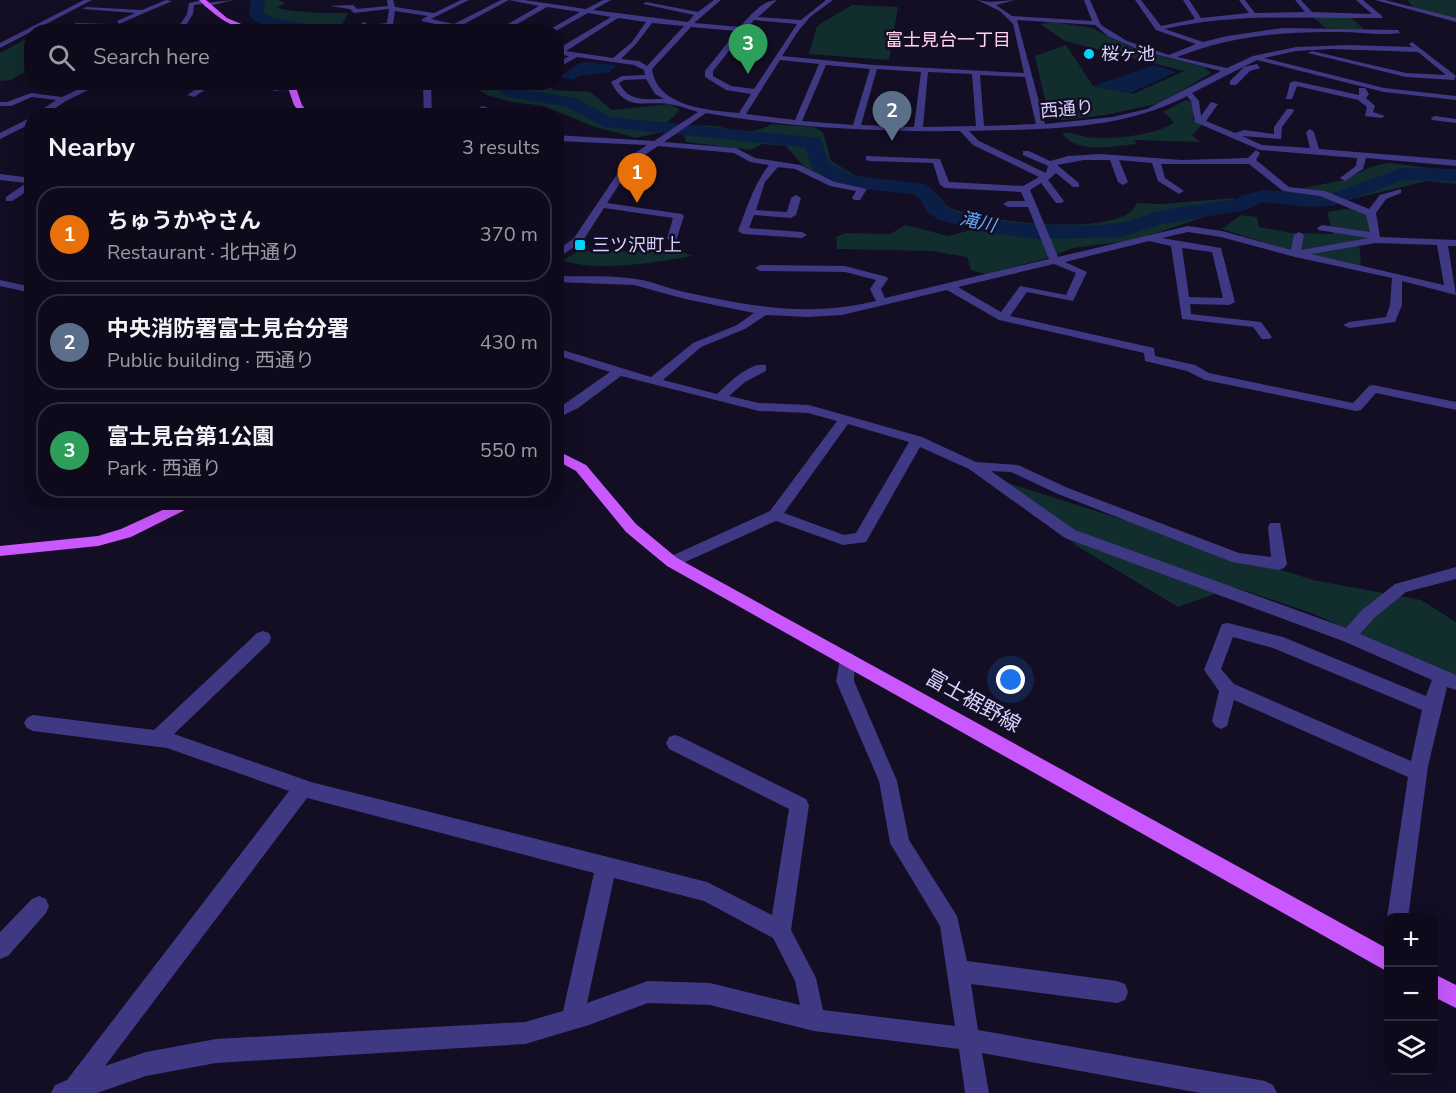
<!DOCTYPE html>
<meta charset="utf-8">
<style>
body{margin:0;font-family:"Nunito Sans","Noto Sans JP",sans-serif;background:#1c1828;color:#f1f3f6}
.controls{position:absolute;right:18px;bottom:18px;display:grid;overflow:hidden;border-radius:12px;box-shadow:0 6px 24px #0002}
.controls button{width:54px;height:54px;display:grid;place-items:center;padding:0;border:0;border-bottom:2px solid #2e2b3a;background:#0e0a1b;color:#f1f3f6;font:30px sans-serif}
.you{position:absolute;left:1011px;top:680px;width:21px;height:21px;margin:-15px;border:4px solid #fff;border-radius:50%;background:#1a73e8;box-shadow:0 0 0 9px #1a73e833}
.badge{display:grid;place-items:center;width:39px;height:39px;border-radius:50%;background:#00d5fc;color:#fff;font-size:20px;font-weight:700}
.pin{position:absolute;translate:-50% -50px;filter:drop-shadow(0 2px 3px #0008)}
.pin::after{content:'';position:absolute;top:32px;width:21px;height:18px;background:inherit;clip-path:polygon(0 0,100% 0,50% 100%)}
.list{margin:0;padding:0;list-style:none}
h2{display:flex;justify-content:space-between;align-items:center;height:78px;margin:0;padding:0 24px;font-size:26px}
h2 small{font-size:20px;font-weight:400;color:#9b9aa3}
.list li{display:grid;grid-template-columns:39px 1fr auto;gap:18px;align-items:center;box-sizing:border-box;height:96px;margin:0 12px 12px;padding:0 12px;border:2px solid #2e2b3a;border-radius:24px}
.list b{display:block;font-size:22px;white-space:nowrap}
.list p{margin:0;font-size:20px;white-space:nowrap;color:#9b9aa3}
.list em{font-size:20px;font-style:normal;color:#9b9aa3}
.icon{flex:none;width:33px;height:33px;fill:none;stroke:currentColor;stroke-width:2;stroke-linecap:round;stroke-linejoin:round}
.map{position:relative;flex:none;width:1456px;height:1093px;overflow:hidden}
.search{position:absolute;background:#0e0a1b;box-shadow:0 6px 24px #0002;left:24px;top:24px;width:540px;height:66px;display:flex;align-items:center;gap:15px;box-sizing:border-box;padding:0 21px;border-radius:24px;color:#9b9aa3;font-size:22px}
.panel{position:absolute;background:#0e0a1b;box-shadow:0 6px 24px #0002;left:24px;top:108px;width:540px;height:402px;border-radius:24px}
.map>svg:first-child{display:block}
.green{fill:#112d2e}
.water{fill:#0b1e45}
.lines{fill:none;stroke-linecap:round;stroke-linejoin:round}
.river{fill:#0b1e45;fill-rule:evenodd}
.minor{fill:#3f3883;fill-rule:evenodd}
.major{fill:#ca58ff;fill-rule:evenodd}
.poi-dot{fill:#00d5fc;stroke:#130e24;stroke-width:2}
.labels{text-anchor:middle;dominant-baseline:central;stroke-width:5;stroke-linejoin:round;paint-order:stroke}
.far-neighbourhood-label{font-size:18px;fill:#ffd3ec;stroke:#130e24}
.far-poi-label{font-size:18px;fill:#d8d1ff;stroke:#130e24;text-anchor:start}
.far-street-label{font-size:18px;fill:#d8d1ff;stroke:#130e24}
.far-water-label{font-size:18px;font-style:italic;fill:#5facff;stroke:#130e24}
.street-label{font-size:21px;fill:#d8d1ff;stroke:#130e24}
</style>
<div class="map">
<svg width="1456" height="1093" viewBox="0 0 1456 1093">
<rect width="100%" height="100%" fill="#130e24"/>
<g class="green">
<path d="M253,0H279L285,3L277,8C301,13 324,13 348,13L341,27L347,31H319L317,29L276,24L258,15Z"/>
<path d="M1407,0H1456V20L1416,10Z"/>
<path d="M852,5L898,7L889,60L809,54L817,26Z"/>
<path d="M1309,14L1349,16L1365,30L1326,28Z"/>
<path d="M1054,22L1092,28L1136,50L1204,67L1211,73L1161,103L1105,115L1063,120L1048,113L1035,56L1066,45L1093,86L1133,94L1184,71L1065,41L1040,24Z"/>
<path d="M26,39H31V68L11,80L0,81V53Z"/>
<path d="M469,83H547L553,90L590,92L612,110L670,104L680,110L657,133L636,138L592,126L544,106L512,102L487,95Z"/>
<path d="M1186,100L1193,103V119L1202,125L1192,135L1200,142L1134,140L1136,144C1113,146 1076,155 1062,133C1072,132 1077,135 1086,137C1108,140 1157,136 1174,122L1163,112Z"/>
<path d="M771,124L814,127L823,132L831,161L856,176L925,185L919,193L850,185L820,175L804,167L786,146L762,144L751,150L686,142L683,133C687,131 692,127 696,126C721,121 744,141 771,124Z"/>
<path d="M1388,163C1411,165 1433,170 1456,169V184L1427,181L1348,200L1303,188L1344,180L1371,167Z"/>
<path d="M935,192C939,197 945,205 951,208C981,221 1124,240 1137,203L1161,204L1234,198L1242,204L1136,240L1073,248L1045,259L986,274L971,270L967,257L932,251L837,249L836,237L845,233L890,234L906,225L948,236L971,230H983L936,218L926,209V201Z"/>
<path d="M1352,208L1368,212L1371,238L1359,241L1361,266L1282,248L1222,229L1241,215L1257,217L1259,227L1292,233L1333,234L1327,212Z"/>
<path d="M579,251L683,252L692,256C659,262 594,273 563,260Z"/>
<path d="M989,477L1313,580L1421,600L1456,622V678L1312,613L1234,587L1178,607L1077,546Z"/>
</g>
<g class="water">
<path d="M582,62L617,65L609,72L579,76L573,80L559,77Z"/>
<path d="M1154,65L1176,72L1130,93L1093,86Z"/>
</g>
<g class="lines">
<g class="river">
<path d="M251,0H265L263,13C281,23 319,23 329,32C304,32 267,36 249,15Z"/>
<path d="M487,82H508L520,89L576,98L610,117L820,138L829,163L850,174L864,177L925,184C936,191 940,203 951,209C980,225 1086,229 1120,223C1133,221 1146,214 1160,211C1185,206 1211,203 1237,199L1240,196L1263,190L1330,194L1402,168L1456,169V181L1404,180L1333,206L1310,207L1263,202L1246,210L1162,224L1121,237L1037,239L992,233L938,220L927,211L919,198L913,194L864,189L836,182L813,170L805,147L605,127L565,106L509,97Z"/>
</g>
<g class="minor">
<path d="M84,0H92L0,48V43Z"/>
<path d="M166,0L172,1L119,24L117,21L135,13L83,9L86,7L142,10Z"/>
<path d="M203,0L205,3L233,0L205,7L203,4L194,5L193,14L182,32L73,25L76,23L179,26L187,14L189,3Z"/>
<path d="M387,0H393L395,7L434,13L461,0H469L431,19L454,24L501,0H524L586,9L603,0H611L593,10L688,22L694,15L643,4L646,2L698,12L714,0H721L694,23L740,27C749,17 762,0 777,0L758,17L801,20L826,0H833L810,17L799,30L782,56L874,65L1024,73L1013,24L1000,11L977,0L990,2L1015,0L996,5L1012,16L1092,21L1084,0H1090L1101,25L1127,41L1169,55L1196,44L1156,30L1135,0H1141L1161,26L1195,19L1183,0H1189L1201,18L1249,13L1239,0H1245L1255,13L1305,12L1295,0H1301L1312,12L1372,14L1356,0H1363L1382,16V18C1308,19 1240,12 1165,29L1203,42L1227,36L1283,28L1398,30L1400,33C1381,36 1360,32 1340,32C1283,31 1230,36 1177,57L1227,68L1253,56L1296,47L1349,45L1412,47L1409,44L1412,42L1456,76L1454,80L1406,77L1308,53L1312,51L1406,73L1446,75L1418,52L1331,49L1296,51L1264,58L1384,88L1456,96V100L1384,92L1257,60L1192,93L1199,101L1201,116L1211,102L1218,104L1206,121L1235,133L1244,130L1274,134V127L1287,109H1293L1294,111L1282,127L1281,139L1242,136L1262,145L1310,148L1306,132L1310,129L1314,132L1319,149L1456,160V166L1366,158L1363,169L1345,181L1340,178L1356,166L1357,158L1260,150L1195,122L1191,101L1187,96C1119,131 1043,129 969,131L979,141L1046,173L1048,166L1023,155V151H1029L1050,161L1068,156L1100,154L1182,160L1248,158L1256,150L1260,153L1256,160L1289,187L1325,191L1369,209L1380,195L1401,189V193L1386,199L1376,213L1380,237L1456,240V246H1448L1456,295L1402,281V305L1395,322L1349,328L1343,325L1349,322L1386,317L1390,305L1392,278L1295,257L1221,237L1188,232L1162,238L1221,248L1235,302L1229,305L1190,304L1191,314L1261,322L1272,337L1270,339H1262L1253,327L1182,319L1171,246L1149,241L1065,262L1087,272L1073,301L1027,292L1010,316L1154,348L1155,356L1195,365L1209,373L1353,403L1369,386L1373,385L1456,402V410L1376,393L1361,410L1356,411L1205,380L1187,371L1145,361L1144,353L999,320L947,290L842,315L808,317L766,315L745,329L701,347L663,380L717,394C729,383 749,362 766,365V371L745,382L729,396L759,403L809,405L922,437L976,462L1018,465L1068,488L1239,553L1271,557L1268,527L1270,523H1280L1287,564L1284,568L1279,570L1232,562L1058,494L1011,472L991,471L1075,530L1346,628L1362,610L1395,584L1456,567V579L1406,592L1374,618L1360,634L1456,675V690L1447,687L1428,766L1408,918H1388V923L1387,918L1408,777L1234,700L1227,726L1221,729L1215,726L1212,721L1219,691L1204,670L1220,629L1222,624L1228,623L1283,637L1426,696L1432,680L1343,641L1065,538L969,469L920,447L866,542L843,545L776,521L672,568L664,562L667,558L770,511L837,421L808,413L759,411L621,376L578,408L556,419V410L610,372L556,355V348L651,377L693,343L737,325L754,313L685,299L634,285L556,282V276C582,277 610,275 635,279C653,281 671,290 689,293C755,307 808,317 876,301L870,289L876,280L845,272L760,271L755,268L760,265L845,266L887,277L888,279L881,289L885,298L1049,259L1028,207H1008L1003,204L1008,201H1025L1021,192L945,188L940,185L933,163L869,161L866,160V156L940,159L949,182L1023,186L1039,177L973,145L960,131C875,132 791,128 706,113L664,142L736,148L755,158L800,165L835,182L867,189L860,200H854L852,198L856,191L830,186L795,169L778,167L765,182L756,210L787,212L791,198L796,195L801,198L796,215L791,218L754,215L749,228L802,232L807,235L802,238L743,234L738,231C747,208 753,186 769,165L750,162L734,153L658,146L634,162L607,203L682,214L684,216L676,241L667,239L673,218L604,208L582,242L556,259V251L574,238L628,158L647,145L556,141V135L654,141L698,112C690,110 682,106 674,105C647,99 627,114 611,82L622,76L645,75L644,70L634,65L577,57L556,69V64L569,56L556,54V50L611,17L588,13L554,32H545L580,12L547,7L503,32H494L539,6L509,0L449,32L444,30L448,27L422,21V19L428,16L395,11L392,32H386V27L366,29L361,24L364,22L368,25L387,23L389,9L354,13L350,9L330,6L353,5L357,9L388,6ZM618,18L646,22L632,42L613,58L566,51ZM754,20L797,24L754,89L731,86L713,76V71ZM1017,20L1095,25L1108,36L1139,50L1221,71L1147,109L1113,117L1045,124ZM652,23L684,26L647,66L639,61L621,59L636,44ZM691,27L737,31L705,71V77L726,90L751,94L739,113C708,110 657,107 652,69ZM780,60L819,64L795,120L746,114ZM826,65L870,69L853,125L802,121ZM877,69L921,72L914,127L861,125ZM928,72L972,74L976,126L923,127ZM980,75L1025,77L1036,124L984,126ZM646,79L655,94L664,99C645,99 629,102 619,83L624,80ZM1084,160H1110L1118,182L1123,185L1128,182L1119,160L1152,163L1158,181L1179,194L1184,191L1165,178L1161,164H1249L1283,191L1320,196L1366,215L1370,232L1322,225L1317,228L1318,230L1369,238L1301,250L1304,235L1299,232L1294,235L1291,250L1222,231L1188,226L1058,257L1030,190L1041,183L1056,203H1062L1064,201L1048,180L1056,173L1073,187H1079V183L1057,165ZM1376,243L1437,245L1444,285L1311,254ZM1182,248L1212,252L1223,298L1189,297ZM1054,264L1076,273L1066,295L1020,286L1001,312L958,287ZM848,424L909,442L856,533L844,535L784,513ZM1233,637L1273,648L1422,710L1411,761L1234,684L1221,669Z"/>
<path d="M1375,0H1385L1456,18V22Z"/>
<path d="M1257,64L1260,68L1250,71L1236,85H1230V81L1244,67Z"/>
<path d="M1294,81L1359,95V88H1365L1369,94L1366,98L1375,106L1373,112L1385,116L1381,118L1365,116L1367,107L1358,100L1297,86L1292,99H1286L1290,83Z"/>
<path d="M94,82H104L66,101L43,116H33L56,100L32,97L11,106H0V102H7L31,93L62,97Z"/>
<path d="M208,82H217L194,97L187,95Z"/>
<path d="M237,82C246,82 291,85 296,88L276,91Z"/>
<path d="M418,82H428L431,85L432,116H424L423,86Z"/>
<path d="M482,106L489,108L480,116H470Z"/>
<path d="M103,111L107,113L105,116H94Z"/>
<path d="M1435,116L1456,119V123L1432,120L1431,118Z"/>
<path d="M32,117V123L0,139V133Z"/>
<path d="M0,174L32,178V188L12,201H6V197L26,183L0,180Z"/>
<path d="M0,280L32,287V293L0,286Z"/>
<path d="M263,631L269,633L271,638L269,643L174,734L311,782L707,882L772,915L789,809L669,749L666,743L669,737L675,735L681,737L806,799L809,805L791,930L816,978L823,1010L955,1026L940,926L890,843L879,781L836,681L841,654L847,652L853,654L855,659L854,681L897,781L909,840L957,916L967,961L1117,981L1125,984L1128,992L1125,1000L1117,1003L971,984L978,1030L1265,1081L1273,1085L1277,1093H1200L982,1053L989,1093H965L959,1049L814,1031L710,1005L648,1003L589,1025L525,1044L216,1063L146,1076L97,1093H51L55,1085L67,1080L289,791L167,748L33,731L27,728L24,723L27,718L33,715L154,730L257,633ZM307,798L594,873L563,1011L525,1022L216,1039L146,1052L105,1066ZM614,878L704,901L773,938L795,981L800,1005L710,983L648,981L587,1003Z"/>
<path d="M39,896L46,899L49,906L46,913L8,956L0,959V932L32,899Z"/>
</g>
<g class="major">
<path d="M199,0H206L227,18L260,32C236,32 215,16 199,0Z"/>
<path d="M286,82H294L302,105L311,116H302L294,105Z"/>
<path d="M556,450L586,465L636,524L677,558L1388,949V972L667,566L626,532L576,471L556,460Z"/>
<path d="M180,502H201L131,537L98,546L0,556V546L98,536L121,529Z"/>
<path d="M1434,974L1456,985V1008L1434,997Z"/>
</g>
</g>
<g class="poi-dot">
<circle cx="1089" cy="54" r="6"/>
<rect x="574" y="239" width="12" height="12" rx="3"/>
</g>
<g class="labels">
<g class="far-neighbourhood-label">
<text x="948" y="40">富士見台一丁目</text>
</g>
<g class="far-poi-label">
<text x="1101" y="54">桜ヶ池</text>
<text x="592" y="245">三ツ沢町上</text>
</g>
<g class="far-street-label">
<text transform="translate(1067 109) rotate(-5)">西通り</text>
</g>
<g class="far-water-label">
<text transform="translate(978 222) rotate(13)">滝川</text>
</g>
<g class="street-label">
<text transform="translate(973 701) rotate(29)">富士裾野線</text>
</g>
</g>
</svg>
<div class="controls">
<button>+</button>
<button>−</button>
<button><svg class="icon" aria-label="layers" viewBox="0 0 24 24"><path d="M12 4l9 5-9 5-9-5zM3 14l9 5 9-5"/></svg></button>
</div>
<div class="you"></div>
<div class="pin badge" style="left:637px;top:203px;background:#e8710a">1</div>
<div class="pin badge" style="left:892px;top:141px;background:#5c6f8a">2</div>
<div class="pin badge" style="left:748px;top:74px;background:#2e9e5b">3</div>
<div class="search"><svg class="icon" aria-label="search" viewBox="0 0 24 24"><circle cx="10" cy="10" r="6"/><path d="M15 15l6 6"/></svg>Search here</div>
<section class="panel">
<h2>Nearby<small>3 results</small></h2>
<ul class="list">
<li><span class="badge" style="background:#e8710a">1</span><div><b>ちゅうかやさん</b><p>Restaurant · 北中通り</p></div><em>370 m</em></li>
<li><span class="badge" style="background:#5c6f8a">2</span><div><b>中央消防署富士見台分署</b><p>Public building · 西通り</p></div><em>430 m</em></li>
<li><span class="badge" style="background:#2e9e5b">3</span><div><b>富士見台第1公園</b><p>Park · 西通り</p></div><em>550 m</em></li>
</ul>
</section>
</div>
